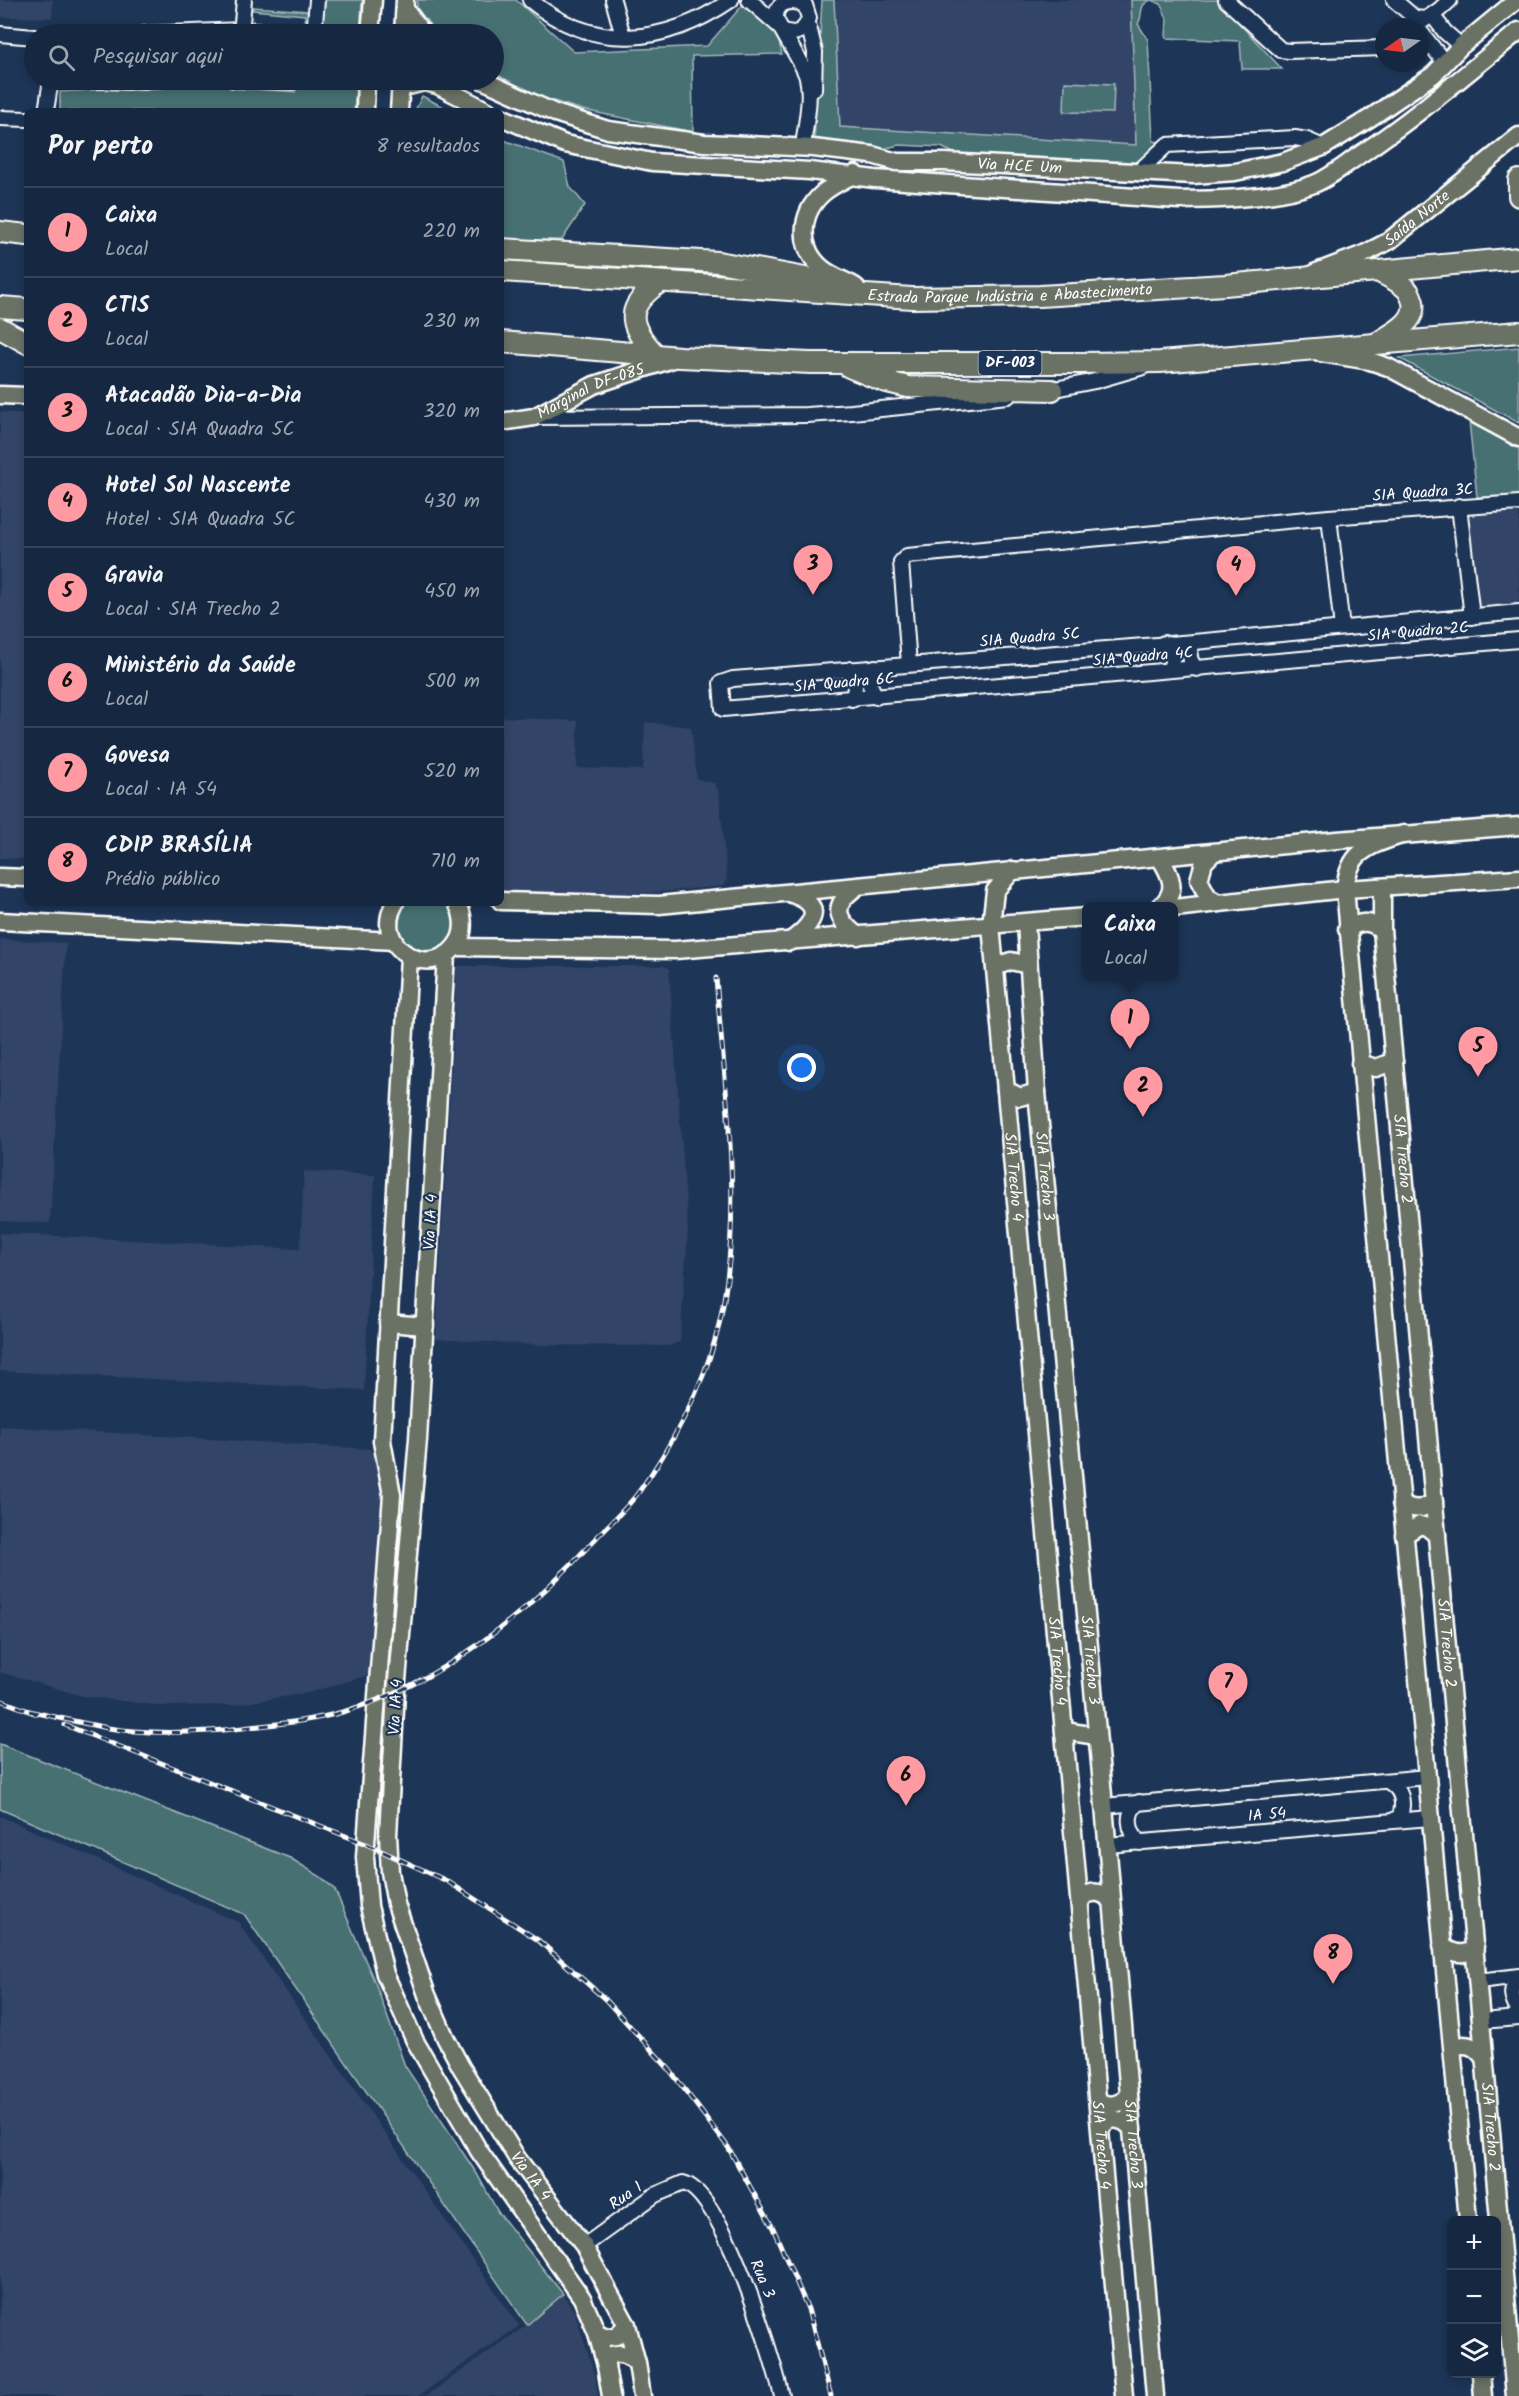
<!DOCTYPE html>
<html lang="pt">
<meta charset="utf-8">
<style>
body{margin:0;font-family:Kalam,sans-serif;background:#23344c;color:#f1f3f6}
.controls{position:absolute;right:18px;bottom:18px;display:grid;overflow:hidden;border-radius:9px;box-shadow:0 3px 9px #0003}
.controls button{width:54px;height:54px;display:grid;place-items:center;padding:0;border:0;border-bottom:2px solid #35445a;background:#162841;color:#f1f3f6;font:30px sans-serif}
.compass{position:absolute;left:1375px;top:18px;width:54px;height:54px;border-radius:50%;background:#162841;box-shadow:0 3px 9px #0003;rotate:256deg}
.you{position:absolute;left:802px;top:1068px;width:21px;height:21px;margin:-15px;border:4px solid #fff;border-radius:50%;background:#1a73e8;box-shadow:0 0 0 9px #1a73e833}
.badge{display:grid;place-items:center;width:39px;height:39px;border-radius:50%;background:#ff9aa2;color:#111;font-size:20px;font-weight:700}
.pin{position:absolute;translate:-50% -50px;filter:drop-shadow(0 2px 3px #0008)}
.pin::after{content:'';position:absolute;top:32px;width:21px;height:18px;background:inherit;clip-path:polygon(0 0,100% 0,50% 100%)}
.popup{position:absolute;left:1082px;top:902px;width:96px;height:78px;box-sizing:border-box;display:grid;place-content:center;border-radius:9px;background:#162841;filter:drop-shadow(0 2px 4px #0005);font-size:20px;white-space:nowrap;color:#9ea6b1}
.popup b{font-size:22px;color:#f1f3f6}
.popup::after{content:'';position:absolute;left:50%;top:100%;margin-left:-12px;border:12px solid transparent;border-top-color:#162841}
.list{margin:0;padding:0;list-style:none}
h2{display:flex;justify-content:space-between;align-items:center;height:78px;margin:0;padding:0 24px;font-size:26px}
h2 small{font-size:20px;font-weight:400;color:#9ea6b1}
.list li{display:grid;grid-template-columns:39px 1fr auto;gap:18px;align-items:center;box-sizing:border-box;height:90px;padding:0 24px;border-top:2px solid #35445a}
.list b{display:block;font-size:22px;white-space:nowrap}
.list p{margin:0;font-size:20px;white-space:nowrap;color:#9ea6b1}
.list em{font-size:20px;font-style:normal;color:#9ea6b1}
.icon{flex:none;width:33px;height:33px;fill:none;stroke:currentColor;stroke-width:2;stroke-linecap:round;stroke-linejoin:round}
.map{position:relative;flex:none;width:1519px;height:2396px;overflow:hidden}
.search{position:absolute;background:#162841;box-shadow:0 3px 9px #0003;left:24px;top:24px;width:480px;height:66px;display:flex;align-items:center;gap:15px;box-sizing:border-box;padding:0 21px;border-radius:33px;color:#9ea6b1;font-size:22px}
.panel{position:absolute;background:#162841;box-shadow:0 3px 9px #0003;left:24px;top:108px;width:480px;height:798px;border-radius:9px}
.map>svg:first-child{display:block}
.built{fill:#304468}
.green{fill:#476f73;stroke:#a3b7b9;stroke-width:1.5}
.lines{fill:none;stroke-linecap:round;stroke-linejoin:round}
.minor-casing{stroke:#fff;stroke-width:18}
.major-casing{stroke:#fff;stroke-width:21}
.highway-casing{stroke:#fff;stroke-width:24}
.minor{stroke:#1d3557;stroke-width:14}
.major{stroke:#6b7165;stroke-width:16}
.highway{stroke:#6b7165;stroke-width:20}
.rail-casing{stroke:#fff;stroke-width:5}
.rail{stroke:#1d3557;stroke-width:3;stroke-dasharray:9;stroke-linecap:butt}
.labels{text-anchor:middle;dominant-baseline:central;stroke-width:4.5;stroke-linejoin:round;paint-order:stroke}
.shield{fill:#1d3557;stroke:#bbc2cd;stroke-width:1.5}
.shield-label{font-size:15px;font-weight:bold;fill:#fff}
.street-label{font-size:16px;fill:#fff;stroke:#1d3557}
</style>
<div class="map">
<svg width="1519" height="2396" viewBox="0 0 1519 2396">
<rect width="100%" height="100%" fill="#1d3557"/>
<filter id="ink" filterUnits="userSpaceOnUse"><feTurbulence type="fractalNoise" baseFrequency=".0167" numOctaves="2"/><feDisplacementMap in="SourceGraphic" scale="12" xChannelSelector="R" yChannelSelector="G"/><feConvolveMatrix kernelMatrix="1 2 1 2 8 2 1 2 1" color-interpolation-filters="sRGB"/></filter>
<g filter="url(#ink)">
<g class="built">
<path d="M0,0H53L52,18L0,17Z"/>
<path d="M834,0H1131L1136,145L840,127Z"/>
<path d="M0,412L27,414V859L0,858Z"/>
<path d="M1467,513H1519V604L1489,608L1479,607Z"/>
<path d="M501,717L578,721L577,768L643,770L645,722L691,727L697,779L714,783L719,792L727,879L723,886L647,893L582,895L501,894Z"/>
<path d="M0,939L66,943L50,1223L0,1221Z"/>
<path d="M457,966H665L669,969L688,1229L680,1342L668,1346L539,1345L436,1339Z"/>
<path d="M304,1171L375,1175L364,1390L0,1371V1233L300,1249Z"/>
<path d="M0,1426L370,1449L384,1473L369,1675L308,1693L233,1705L162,1706L82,1696L0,1672Z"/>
<path d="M0,1816L238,1922L519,2326L418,2396H0Z"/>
<path d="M563,2294L575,2313L595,2375L598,2396H426L527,2325Z"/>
</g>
<g class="green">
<path d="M320,0H362L360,34L318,32Z"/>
<path d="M417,0H516L574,52L707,46L747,0L776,31L782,54L692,56L693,132L583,110L534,95L494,73V34H437L417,8Z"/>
<path d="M822,0H834L840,127L1136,145L1131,0H1217L1282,69H1242L1240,41L1166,38L1167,19L1161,4L1151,0C1137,5 1144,15 1138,24L1148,40L1153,141L1160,142L1147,157L1129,165L960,156L941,147L899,145L870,152L814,142Z"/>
<path d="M253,7L308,11L307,25L304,29L252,24L253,21L254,23L304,27L305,15L253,10Z"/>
<path d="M238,81L240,88L295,92L296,84L356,85L354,111H60V92Z"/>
<path d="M1065,82L1114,84L1113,113L1064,112Z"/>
<path d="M422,96L451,111H415Z"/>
<path d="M501,139L564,162L570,187L585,205L562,240H507L501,237Z"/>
<path d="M1519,347V423L1399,358Z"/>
<path d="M1469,421L1519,448V496L1477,497Z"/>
<path d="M404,903H450C454,910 458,921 456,930C454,942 437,955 425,953C399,949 390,923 404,903Z"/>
<path d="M0,1744L290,1858L321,1877L335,1890L376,1985L405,2066L477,2174L498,2212L563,2294L527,2325L244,1914L0,1809Z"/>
</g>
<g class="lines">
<g class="minor-casing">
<g id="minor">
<path d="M530,0C594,53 665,45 731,0"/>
<path d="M613,0L623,36"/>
<path d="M749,0L779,26"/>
<path d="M1226,0L1281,50L1289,51L1384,48"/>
<path d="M1394,0L1415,18L1425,19"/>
<path d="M1432,15L1445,32L1461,46"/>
<path d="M808,23L815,52L814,89"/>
<path d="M1414,27L1439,10L1450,0"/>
<path d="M781,29C793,37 805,32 809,18L805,5C794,0 778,0 776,15C775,25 803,61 807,78C812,99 805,126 803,147"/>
<path d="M1420,31L1445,63"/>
<path d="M0,34L34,37"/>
<path d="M144,34L241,30L295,34"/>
<path d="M241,34L244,0"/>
<path d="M314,34L317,0"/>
<path d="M68,80L128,82L159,80"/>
<path d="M233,80L293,82"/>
<path d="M46,111L51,80"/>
<path d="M0,118L27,119"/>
<path d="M1138,172L1167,145L1295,138L1307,140L1323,147"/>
<path d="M1045,391L1095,381L1143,367"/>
<path d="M534,417L807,415L852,412L1008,396"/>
<path d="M1459,506L1472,617"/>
<path d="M1329,517L1342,628"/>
<path d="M1519,612L1194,642L733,679L721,683L723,709L1519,640"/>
<path d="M1194,642C1188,652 1188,660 1197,669"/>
<path d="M1164,643C1172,652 1175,659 1169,670"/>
<path d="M909,664L901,562L907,556L1329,517L1519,503"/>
<path d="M875,667L869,683L876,697"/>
<path d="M851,669C855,681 857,688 852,699"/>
<path d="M1387,1781C1401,1788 1405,1801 1400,1816L1393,1821"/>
<path d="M1139,1802C1125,1813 1128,1831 1140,1843"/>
<path d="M1104,1806L1427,1777"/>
<path d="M1107,1845L1430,1818"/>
<path d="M1519,1979C1508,1988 1512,2001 1519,2012"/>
<path d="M1479,1981L1519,1976"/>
<path d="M1481,2021L1519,2018"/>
<path d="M584,2246L655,2195L683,2183C723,2192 772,2356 782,2396"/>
</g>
</g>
<g class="major-casing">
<g id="major">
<path d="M405,9L423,34"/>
<path d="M370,34L373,0"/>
<path d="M403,34L405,0"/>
<path id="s1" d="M482,80L555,113L608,130L704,143L813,148L872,155L897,162H944L1193,175L1235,172L1283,162L1323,147L1370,118L1433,75L1461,46L1517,0"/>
<path d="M400,88L424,82L437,85L488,111"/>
<path d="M365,111L366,80"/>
<path d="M399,111L401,80"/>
<path d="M501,117L565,144L652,162L810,171L875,179L1179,200C1219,200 1278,198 1314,184C1331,177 1346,164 1361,154C1416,117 1467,73 1519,31"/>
<path d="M855,174C844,180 832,185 823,193C799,214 798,249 823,269C833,277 846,281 856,287"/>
<path id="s2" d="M1314,273L1364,254L1389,241L1519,136"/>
<path d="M1321,353L1370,361L1388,367L1519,438"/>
<path d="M0,395L27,396"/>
<path id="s3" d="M501,422L534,417L594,385L673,359"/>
<path d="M1404,834C1370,846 1349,849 1345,889L1468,2220"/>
<path d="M1213,853L1204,862L1199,880L1208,897L1218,903"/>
<path d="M1160,858C1171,875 1179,892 1160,906"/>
<path id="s4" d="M1013,870L995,891L991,925L1124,2396"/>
<path d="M0,877L27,878"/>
<path d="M858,886C832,904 834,918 858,936"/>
<path id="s5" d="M1382,888V930L1515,2396"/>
<path d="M789,893C827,905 814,924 789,942"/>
<path d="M501,901L659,905L1337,840L1519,826"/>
<path d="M395,903C369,949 436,985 460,939C465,927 463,913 457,903"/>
<path d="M1174,908L1345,889L1519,878"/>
<path d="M0,921L394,941"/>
<path id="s6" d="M1026,923L1037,1092L1104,1806L1155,2396"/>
<path d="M1347,929C1361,921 1369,920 1382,930"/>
<path d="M455,947L675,950L1086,917"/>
<path id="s7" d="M446,955L418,1439L396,1692L388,1835L390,1872L396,1904L427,1995L446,2039L461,2067L517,2158L584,2246L627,2325L637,2363L642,2396"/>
<path d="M409,957L382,1441L392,1495L365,1857L369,1906L385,1974L415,2041L479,2151L582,2298L597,2333L606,2366L611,2396"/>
<path d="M995,967L1011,961L1028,965"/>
<path d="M1360,1063L1376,1068L1394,1061"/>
<path d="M1006,1090L1020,1097L1037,1092"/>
<path d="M388,1323L425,1326"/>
<path d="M1401,1503C1414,1511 1422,1510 1434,1502"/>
<path d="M1404,1535L1420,1525L1427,1527L1437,1535"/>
<path d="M1064,1731L1097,1736"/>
<path d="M1080,1903L1083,1897C1093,1890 1102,1892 1111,1900"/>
<path d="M1442,1946C1454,1954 1465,1957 1475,1947"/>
<path d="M1453,2047C1467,2042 1475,2046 1484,2058"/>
<path d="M1098,2100C1108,2109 1120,2104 1129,2096"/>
<path d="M1101,2129C1108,2115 1123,2118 1132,2129"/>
<path d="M597,2333L607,2337L616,2336L627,2325"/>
<path d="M606,2366L609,2356C621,2351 628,2355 637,2363"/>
<path d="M1481,2374L1483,2396"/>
</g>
</g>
<g class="highway-casing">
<g id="highway">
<path d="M1519,180V196"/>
<path d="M0,232L27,235"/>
<path d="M501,249L718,262L827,282"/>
<path id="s8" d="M501,271L912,298L1040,296L1225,285L1519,258"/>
<path d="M0,307L27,309"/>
<path d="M0,328L27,343"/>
<path d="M501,342L680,357L810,363H1081L1160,362L1519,332"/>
<path d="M1377,343C1392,333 1417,323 1413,302C1411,295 1409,290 1403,286C1396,280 1386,276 1378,271"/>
<path d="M654,353C626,323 626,306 660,282"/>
<path d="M849,367L883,381L908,387L1052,390"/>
</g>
</g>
<use href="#minor" class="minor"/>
<use href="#major" class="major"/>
<use href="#highway" class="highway"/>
<g class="rail-casing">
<g id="rail">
<path d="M0,1700L37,1714"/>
<path d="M29,1711C55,1717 81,1723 108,1728C153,1735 198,1733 243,1728C276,1724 313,1721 346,1711C444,1682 528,1613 596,1538C610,1523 626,1509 638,1493C671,1448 703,1387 717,1333C746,1217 725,1095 716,978"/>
<path d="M65,1725L366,1844L447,1881L538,1940L605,1999L669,2069L728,2147L773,2228L808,2309L831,2396"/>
</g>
</g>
<use href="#rail" class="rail"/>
</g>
</g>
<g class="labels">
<rect class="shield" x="978.5" y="351" width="63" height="24" rx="4.5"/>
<g class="shield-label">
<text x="1010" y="363">DF-003</text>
</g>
<g class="street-label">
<text stroke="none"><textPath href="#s1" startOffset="550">Via HCE Um</textPath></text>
<text stroke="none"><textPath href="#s2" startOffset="118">Saída Norte</textPath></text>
<text stroke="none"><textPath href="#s8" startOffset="510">Estrada Parque Indústria e Abastecimento</textPath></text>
<text stroke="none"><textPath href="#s3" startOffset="96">Marginal DF-085</textPath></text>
<text transform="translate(1423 493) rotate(-4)">SIA Quadra 3C</text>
<text transform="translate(1418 632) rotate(-5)">SIA Quadra 2C</text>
<text transform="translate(1030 638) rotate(-5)">SIA Quadra 5C</text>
<text transform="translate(1143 657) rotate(-5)">SIA Quadra 4C</text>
<text transform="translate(844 683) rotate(-5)">SIA Quadra 6C</text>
<text stroke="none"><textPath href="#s5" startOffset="272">SIA Trecho 2</textPath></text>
<text stroke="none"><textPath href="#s6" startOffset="254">SIA Trecho 3</textPath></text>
<text stroke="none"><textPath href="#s4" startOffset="315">SIA Trecho 4</textPath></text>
<text transform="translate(431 1222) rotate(-87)">Via 1A 4</text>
<text stroke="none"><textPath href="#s5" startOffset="758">SIA Trecho 2</textPath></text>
<text stroke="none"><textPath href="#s6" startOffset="740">SIA Trecho 3</textPath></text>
<text stroke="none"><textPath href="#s4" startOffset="801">SIA Trecho 4</textPath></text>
<text transform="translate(396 1707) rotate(-87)">Via 1A 4</text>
<text transform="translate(1267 1815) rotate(-5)">IA 54</text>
<text stroke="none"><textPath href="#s5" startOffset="1244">SIA Trecho 2</textPath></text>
<text stroke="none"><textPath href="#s6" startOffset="1226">SIA Trecho 3</textPath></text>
<text stroke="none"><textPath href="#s4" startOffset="1287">SIA Trecho 4</textPath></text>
<text stroke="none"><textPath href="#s7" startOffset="1257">Via 1A 4</textPath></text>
<text transform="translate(626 2196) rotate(-35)">Rua 1</text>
<text transform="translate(762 2279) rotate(67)">Rua 3</text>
</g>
</g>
</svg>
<div class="controls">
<button>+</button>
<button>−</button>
<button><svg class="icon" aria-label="layers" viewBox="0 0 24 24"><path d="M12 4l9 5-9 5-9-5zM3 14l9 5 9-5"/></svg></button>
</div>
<svg class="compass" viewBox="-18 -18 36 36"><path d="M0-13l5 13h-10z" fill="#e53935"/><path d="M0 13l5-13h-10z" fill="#9ea6b1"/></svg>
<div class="you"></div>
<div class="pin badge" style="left:1130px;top:1049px">1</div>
<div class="popup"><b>Caixa</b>Local</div>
<div class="pin badge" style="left:1143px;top:1117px">2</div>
<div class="pin badge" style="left:813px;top:595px">3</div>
<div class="pin badge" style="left:1236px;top:596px">4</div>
<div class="pin badge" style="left:1478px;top:1077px">5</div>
<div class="pin badge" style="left:906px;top:1806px">6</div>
<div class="pin badge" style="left:1228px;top:1713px">7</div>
<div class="pin badge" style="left:1333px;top:1984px">8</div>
<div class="search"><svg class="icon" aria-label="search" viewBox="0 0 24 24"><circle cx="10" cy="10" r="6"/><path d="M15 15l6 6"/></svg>Pesquisar aqui</div>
<section class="panel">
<h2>Por perto<small>8 resultados</small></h2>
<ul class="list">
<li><span class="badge">1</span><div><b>Caixa</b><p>Local</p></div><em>220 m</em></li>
<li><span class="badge">2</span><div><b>CTIS</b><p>Local</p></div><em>230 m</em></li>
<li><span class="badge">3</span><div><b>Atacadão Dia-a-Dia</b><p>Local · SIA Quadra 5C</p></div><em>320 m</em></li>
<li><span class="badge">4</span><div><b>Hotel Sol Nascente</b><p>Hotel · SIA Quadra 5C</p></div><em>430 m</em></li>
<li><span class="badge">5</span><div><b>Gravia</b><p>Local · SIA Trecho 2</p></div><em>450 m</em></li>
<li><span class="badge">6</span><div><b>Ministério da Saúde</b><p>Local</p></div><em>500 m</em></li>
<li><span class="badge">7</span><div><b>Govesa</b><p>Local · IA 54</p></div><em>520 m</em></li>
<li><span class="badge">8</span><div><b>CDIP BRASÍLIA</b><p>Prédio público</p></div><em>710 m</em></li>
</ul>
</section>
</div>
